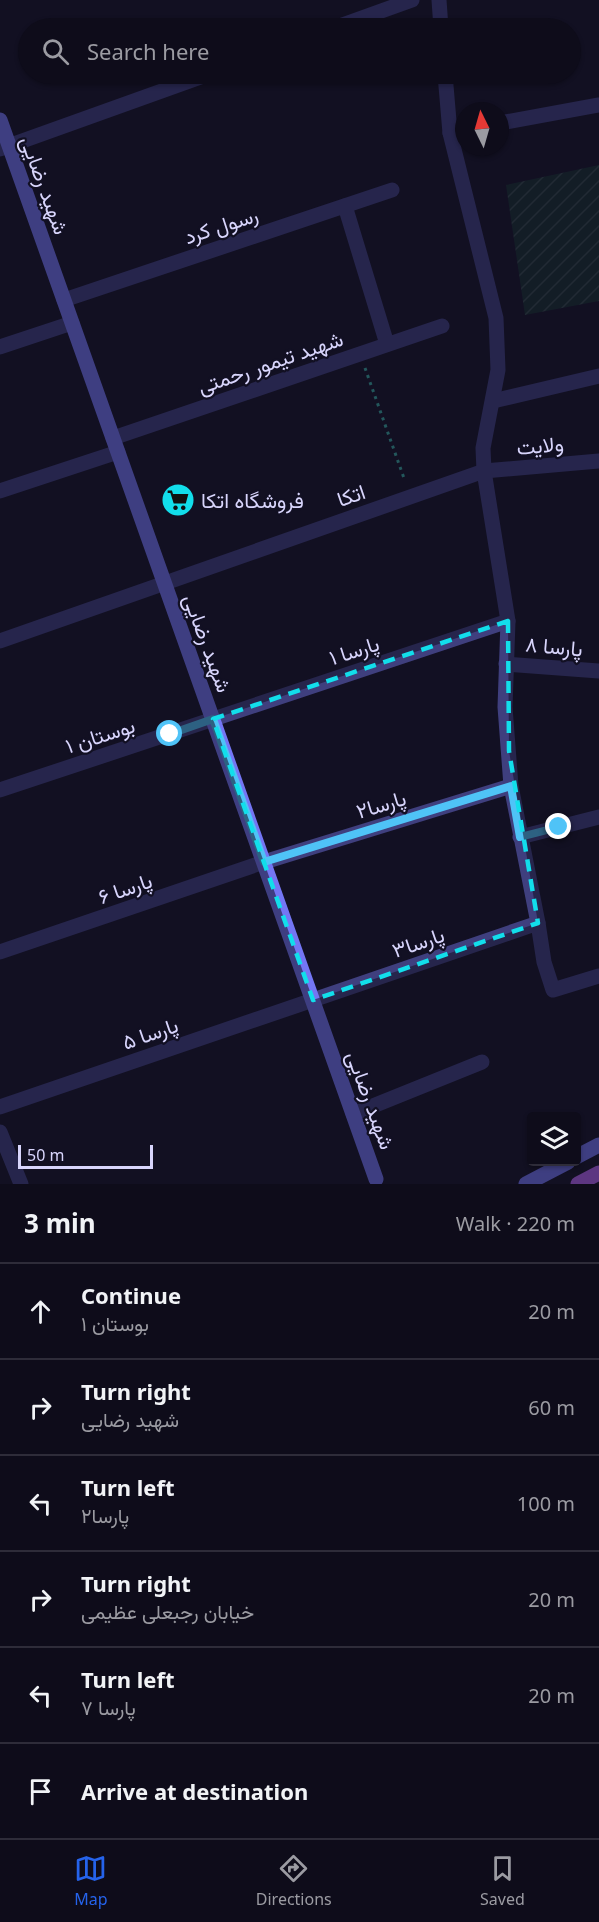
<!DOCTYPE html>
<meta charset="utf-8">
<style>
body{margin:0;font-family:"Noto Sans",Vazirmatn,sans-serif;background:#1c1a27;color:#f1f3f6}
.controls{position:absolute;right:18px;bottom:18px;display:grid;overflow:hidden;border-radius:6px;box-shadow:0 2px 4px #0004}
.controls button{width:54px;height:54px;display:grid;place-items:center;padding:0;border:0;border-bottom:2px solid #2e2c39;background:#0e0c1a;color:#f1f3f6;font:30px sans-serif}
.compass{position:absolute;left:455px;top:102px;width:54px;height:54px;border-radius:50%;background:#0e0c1a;box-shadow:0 2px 4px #0004;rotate:355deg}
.scale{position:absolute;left:18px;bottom:15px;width:135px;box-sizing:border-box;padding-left:6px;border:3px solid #d8d5fc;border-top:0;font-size:16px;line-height:21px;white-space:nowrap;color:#d8d5fc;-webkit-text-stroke:4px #121023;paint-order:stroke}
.stop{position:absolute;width:18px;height:18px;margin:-14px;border:4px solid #4fc3f7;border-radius:50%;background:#fff}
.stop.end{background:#4fc3f7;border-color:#fff;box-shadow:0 2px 6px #0008}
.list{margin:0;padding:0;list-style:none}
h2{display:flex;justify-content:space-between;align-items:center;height:78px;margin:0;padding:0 24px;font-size:26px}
h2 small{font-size:20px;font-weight:400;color:#9b9ba2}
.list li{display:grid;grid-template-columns:39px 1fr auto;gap:18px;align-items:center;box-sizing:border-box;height:96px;padding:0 24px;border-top:2px solid #2e2c39}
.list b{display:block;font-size:22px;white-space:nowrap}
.list p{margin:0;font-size:20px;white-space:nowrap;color:#9b9ba2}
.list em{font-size:20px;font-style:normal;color:#9b9ba2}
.icon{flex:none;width:33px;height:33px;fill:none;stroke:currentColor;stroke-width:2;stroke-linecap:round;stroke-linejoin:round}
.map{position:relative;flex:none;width:599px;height:1184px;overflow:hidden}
.search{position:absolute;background:#0e0c1a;box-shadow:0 2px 4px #0004;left:18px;right:18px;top:18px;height:66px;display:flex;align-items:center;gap:15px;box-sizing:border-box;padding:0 21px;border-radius:33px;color:#9b9ba2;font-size:22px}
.sheet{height:654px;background:#0e0c1a}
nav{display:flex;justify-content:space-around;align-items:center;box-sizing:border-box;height:84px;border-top:2px solid #2e2c39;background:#0e0c1a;font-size:16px;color:#9b9ba2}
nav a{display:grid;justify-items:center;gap:3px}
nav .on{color:#2563eb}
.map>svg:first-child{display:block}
.garden{fill:url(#garden-furrows)}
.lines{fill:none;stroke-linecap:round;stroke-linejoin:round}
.path{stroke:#38ada1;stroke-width:3;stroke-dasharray:3 4.5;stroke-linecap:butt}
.minor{stroke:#3f3f7e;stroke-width:15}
.tertiary{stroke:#3f3f7e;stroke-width:15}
.secondary{stroke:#7476f4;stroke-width:15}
.primary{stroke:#b865f3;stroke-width:15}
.route{stroke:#4fc3f7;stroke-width:8}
.marked{fill:none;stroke:#12deeb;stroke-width:4.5;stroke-dasharray:12 8;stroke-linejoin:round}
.labels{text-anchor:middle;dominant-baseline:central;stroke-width:4.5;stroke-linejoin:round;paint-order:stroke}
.street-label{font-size:21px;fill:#d8d5fc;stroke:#121023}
.poi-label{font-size:21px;fill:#d8d5fc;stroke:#121023;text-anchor:start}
</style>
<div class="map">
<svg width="599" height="1184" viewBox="0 0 599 1184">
<defs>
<pattern id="garden-furrows" width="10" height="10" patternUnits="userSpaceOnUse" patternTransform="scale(1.5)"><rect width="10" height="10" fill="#142d2b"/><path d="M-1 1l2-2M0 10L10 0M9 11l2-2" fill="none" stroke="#354b4b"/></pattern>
</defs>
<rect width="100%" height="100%" fill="#121023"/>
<path class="garden" d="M599,165V301L525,315L506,185Z"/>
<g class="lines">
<path class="path" d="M365,368L405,481"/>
<g class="minor">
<path d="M334,28L412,0"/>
<path d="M500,123L599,105"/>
<path d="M450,133L464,130"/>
<path d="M0,149L209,74"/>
<path d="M345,206L387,344"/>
<path d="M64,300L392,190"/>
<path d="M0,347L72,323"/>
<path d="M493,401L599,376"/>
<path d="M113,438L442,326"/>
<path d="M0,491L118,452"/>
<path d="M0,641L484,471L599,461"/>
<path d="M506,664L599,671"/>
<path d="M0,790L508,621"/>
<path d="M520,837L599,817"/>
<path d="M0,952L264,862L511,786"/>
<path d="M0,1107L538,923L544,962L553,990L599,976"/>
<path d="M353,1114L482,1062"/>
<path d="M0,1132L21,1184"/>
</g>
<g class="tertiary">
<path d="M439,0L441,28"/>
<path d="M445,74L450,133L496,318L498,370L483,448L484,471L508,621L505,707L511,786L538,923"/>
</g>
<g class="secondary">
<path d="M0,120L376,1179"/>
<path d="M576,1157L599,1145"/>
<path d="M526,1184L568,1162"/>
</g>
<path class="primary" d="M578,1184L599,1173"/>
</g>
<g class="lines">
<path class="route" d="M170,734L213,719L264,862L511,786L520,837L559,827"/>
</g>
<path d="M0 0H599V1184H0ZM508,621L509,751L538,923L313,1000L213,719Z" fill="#121023" fill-opacity=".55" fill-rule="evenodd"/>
<path class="marked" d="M508,621L509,751L538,923L313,1000L213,719Z"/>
<defs>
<g id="supermarket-disc" transform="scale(1.725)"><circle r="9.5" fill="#12deeb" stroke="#121023"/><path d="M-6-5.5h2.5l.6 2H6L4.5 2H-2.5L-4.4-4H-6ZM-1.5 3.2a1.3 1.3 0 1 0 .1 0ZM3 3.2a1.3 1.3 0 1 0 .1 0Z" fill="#111"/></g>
</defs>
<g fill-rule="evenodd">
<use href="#supermarket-disc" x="178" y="500"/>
</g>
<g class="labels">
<g class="street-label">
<text transform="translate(45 185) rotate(70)">شهید رضایی</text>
<text transform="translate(221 225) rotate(-18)">رسول کرد</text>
<text transform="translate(270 362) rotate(-19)">شهید تیمور رحمتی</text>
<text transform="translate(540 445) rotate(-5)">ولایت</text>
<text transform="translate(351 495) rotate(-19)">اتکا</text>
<text transform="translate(208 643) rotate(70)">شهید رضایی</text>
<text transform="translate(554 646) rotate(5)">پارسا ۸</text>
<text transform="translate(354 650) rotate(-18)">پارسا ۱</text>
<text transform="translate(100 735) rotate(-18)">بوستان ۱</text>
<text transform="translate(381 804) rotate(-17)">پارسا۲</text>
<text transform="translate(125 888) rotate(-19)">پارسا ۶</text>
<text transform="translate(418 942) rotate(-19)">پارسا۳</text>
<text transform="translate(150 1033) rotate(-19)">پارسا ۵</text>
<text transform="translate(371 1100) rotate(70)">شهید رضایی</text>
</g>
<g class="poi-label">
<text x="201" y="500">فروشگاه اتکا</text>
</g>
</g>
</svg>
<div class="controls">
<button><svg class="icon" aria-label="layers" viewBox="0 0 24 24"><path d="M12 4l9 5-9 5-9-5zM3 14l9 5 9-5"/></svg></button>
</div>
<svg class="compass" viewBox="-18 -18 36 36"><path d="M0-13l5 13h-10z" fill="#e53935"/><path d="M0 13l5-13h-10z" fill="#9b9ba2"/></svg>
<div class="scale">50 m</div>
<div class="stop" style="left:170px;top:734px"></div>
<div class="stop end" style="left:559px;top:827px"></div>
<div class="search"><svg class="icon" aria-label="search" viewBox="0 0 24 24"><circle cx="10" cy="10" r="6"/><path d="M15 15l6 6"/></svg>Search here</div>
</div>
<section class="sheet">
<h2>3 min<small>Walk · 220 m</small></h2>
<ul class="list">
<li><svg class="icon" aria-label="ahead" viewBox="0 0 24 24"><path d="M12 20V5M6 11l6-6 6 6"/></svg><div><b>Continue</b><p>بوستان ۱</p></div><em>20 m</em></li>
<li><svg class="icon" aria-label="right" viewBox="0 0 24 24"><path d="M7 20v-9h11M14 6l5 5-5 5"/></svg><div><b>Turn right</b><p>شهید رضایی</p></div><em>60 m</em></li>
<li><svg class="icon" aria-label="left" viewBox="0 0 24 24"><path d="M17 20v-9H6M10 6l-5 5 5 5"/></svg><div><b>Turn left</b><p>پارسا۲</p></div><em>100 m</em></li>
<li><svg class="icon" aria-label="right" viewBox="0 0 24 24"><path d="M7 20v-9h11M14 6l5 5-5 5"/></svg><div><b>Turn right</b><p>خیابان رجبعلی عظیمی</p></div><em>20 m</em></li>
<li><svg class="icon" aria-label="left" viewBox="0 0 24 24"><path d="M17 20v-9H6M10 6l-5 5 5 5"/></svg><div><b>Turn left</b><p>پارسا ۷</p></div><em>20 m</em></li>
<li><svg class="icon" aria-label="arrive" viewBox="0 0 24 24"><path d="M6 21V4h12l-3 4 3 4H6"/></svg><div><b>Arrive at destination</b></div></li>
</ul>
</section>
<nav>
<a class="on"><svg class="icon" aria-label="map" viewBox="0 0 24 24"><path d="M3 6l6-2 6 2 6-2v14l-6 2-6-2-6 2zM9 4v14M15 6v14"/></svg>Map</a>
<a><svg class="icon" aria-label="directions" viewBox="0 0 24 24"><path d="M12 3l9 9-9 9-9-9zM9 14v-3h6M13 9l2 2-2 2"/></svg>Directions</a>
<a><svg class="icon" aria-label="saved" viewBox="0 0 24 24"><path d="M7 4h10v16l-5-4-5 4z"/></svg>Saved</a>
</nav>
